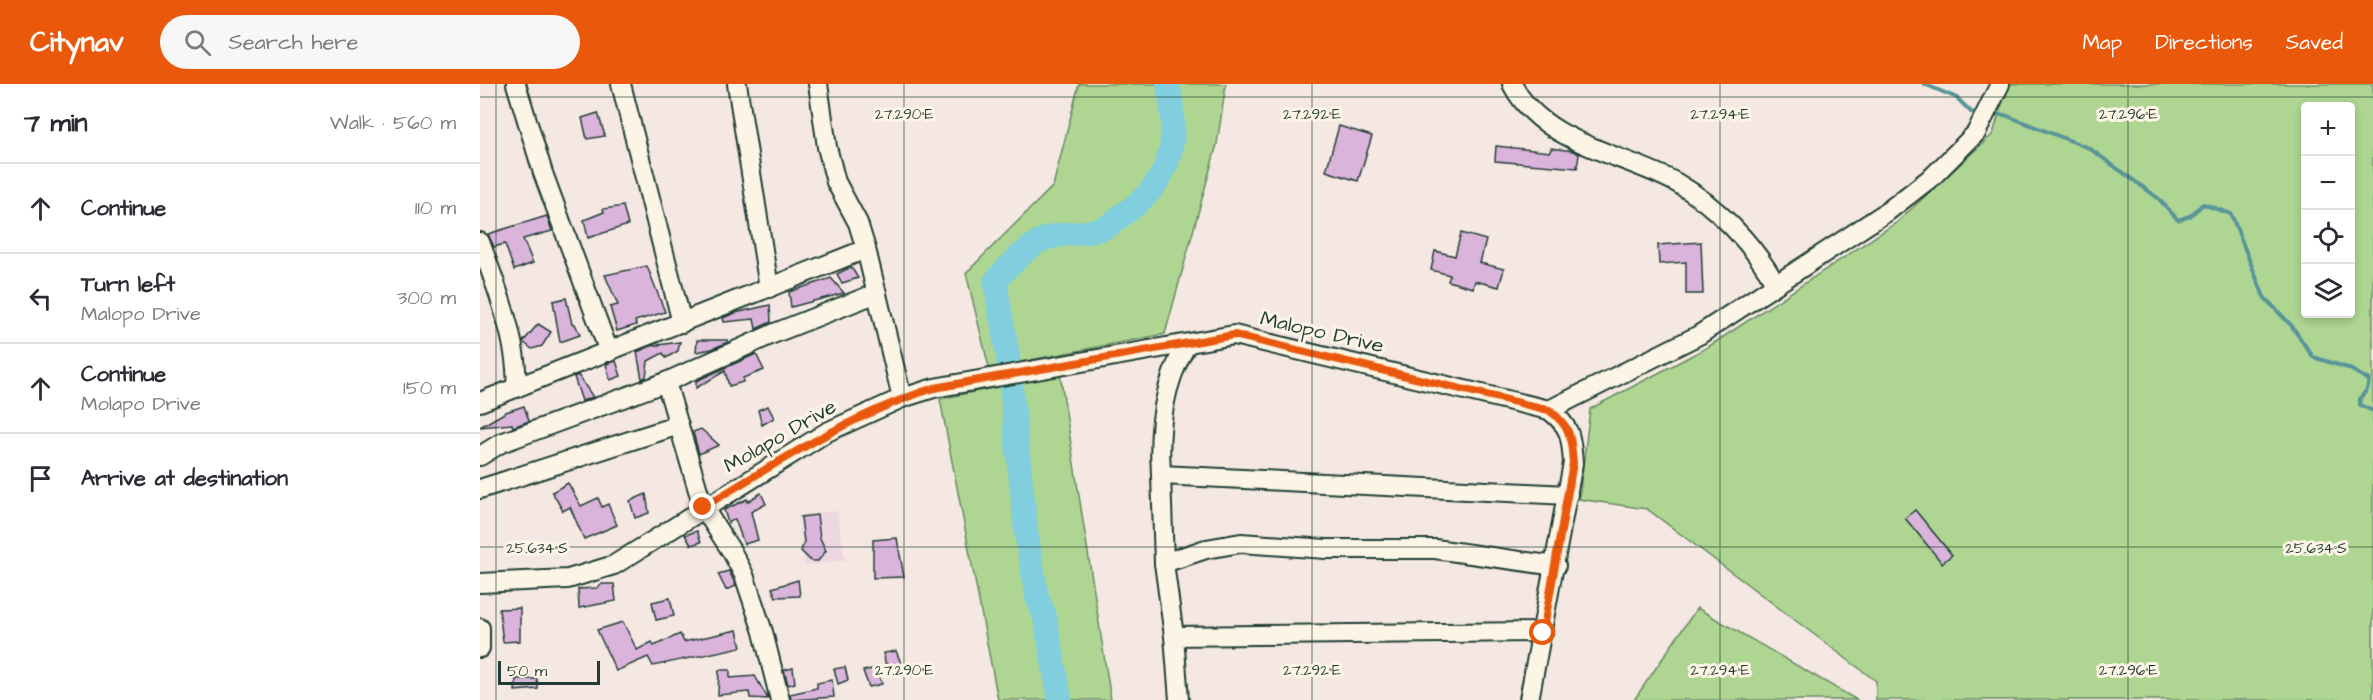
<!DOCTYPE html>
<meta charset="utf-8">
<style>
body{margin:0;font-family:"Architects Daughter",sans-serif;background:#f7f7f7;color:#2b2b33}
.controls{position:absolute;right:18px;top:18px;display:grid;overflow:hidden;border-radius:6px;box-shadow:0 3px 9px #0003}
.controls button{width:54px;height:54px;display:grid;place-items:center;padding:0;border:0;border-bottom:2px solid #e1e1e2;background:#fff;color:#2b2b33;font:30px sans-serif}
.scale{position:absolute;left:18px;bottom:15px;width:102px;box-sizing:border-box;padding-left:6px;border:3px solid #1f3d34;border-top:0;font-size:16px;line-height:21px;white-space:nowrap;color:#1f3d34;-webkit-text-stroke:4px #fcf5e5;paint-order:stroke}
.stop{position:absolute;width:18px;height:18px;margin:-14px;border:4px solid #ea580c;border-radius:50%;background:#fff}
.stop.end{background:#ea580c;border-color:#fff;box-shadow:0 2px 6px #0008}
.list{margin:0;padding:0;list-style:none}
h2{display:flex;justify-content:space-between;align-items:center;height:78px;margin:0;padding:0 24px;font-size:26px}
h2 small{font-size:20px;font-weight:400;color:#7c7c81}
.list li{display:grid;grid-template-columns:39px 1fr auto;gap:18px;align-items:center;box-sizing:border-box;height:90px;padding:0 24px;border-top:2px solid #e1e1e2}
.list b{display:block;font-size:22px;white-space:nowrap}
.list p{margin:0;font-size:20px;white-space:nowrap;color:#7c7c81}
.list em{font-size:20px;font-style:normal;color:#7c7c81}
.icon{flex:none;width:33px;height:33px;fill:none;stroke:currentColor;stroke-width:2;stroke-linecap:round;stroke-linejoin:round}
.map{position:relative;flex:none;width:1893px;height:616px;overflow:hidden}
header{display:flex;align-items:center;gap:36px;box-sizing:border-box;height:84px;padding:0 30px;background:#ea580c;color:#fff}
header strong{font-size:28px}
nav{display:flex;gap:33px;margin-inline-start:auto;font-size:21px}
.search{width:420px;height:54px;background:#f7f7f7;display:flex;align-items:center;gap:15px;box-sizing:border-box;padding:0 21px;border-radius:33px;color:#7c7c81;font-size:22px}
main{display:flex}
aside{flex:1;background:#fff}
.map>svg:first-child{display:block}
.built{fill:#edd8e1}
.green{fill:#aed692;stroke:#668a63;stroke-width:1.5;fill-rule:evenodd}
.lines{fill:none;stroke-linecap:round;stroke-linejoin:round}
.stream{stroke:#59949a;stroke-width:4}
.river{stroke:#80cede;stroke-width:24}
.building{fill:#dbb4dc;stroke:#1f3d34;stroke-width:1.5}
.minor-casing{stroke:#1f3d34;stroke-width:22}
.minor{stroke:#fcf5e5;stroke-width:18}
.route{stroke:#ea580c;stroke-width:8}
.ticks{fill:none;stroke:#1f3d34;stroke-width:1.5;stroke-opacity:0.45}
.labels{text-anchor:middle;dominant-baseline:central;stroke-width:6;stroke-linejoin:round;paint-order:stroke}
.street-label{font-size:21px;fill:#1f3d34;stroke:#fcf5e5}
.ticks-label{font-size:15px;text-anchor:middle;fill:#1f3d34;stroke:#fcf5e5;stroke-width:6;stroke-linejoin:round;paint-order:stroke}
</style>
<header>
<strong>Citynav</strong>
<div class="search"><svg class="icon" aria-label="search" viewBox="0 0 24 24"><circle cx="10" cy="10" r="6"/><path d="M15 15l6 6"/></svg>Search here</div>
<nav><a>Map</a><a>Directions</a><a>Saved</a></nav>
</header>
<main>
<aside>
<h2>7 min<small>Walk · 560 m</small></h2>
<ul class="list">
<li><svg class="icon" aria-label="ahead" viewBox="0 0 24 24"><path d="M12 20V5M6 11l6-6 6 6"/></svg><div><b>Continue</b></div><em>110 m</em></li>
<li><svg class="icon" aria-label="left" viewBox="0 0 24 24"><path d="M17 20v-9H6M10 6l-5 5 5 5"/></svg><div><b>Turn left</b><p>Malopo Drive</p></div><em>300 m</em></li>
<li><svg class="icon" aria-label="ahead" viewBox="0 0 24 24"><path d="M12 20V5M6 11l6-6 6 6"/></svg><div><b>Continue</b><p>Molapo Drive</p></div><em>150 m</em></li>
<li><svg class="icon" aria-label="arrive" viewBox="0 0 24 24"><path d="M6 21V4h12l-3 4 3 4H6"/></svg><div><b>Arrive at destination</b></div></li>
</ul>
</aside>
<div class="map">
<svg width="1893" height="616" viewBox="0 0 1893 616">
<rect width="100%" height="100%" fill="#f5e8e3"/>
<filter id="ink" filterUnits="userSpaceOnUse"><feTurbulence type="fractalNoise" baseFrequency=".0167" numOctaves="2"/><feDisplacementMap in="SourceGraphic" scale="12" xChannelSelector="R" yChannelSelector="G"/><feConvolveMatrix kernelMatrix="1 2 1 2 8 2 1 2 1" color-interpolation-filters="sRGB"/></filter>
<g filter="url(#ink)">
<path class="built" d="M357,427L365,476L325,482L318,431Z"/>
<g class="green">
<path d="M599,0H746L737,60L685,250L509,284L486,189L573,102Z"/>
<path d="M1528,0H1893V616H1396V597L1167,425L1099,415L1110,325L1228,263L1416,139L1513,50ZM1826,22H1870V230H1826Z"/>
<path d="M580,290L631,616H518L460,315Z"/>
<path d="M1217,524L1377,616H1154Z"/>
</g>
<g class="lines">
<g class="stream">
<path d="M1444,0L1477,14L1491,28L1499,29"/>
<path d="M1512,30L1525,31L1609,64L1678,114L1698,136L1710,132L1723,120L1751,130L1784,213L1811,241L1833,273L1868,284L1889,296L1887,306L1880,314V321L1893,327"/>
</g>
<path class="river" d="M580,616L565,533L557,513L546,447L528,272L515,198C524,186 552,158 567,154C584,149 604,150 621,145C631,142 640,132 648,127C694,94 699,53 688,0"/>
</g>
<g class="building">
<path d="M118,29L125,52L107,55L102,34Z"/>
<path d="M859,42L892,52L878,97L846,87Z"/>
<path d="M1016,62L1070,68L1071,64L1093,67L1099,70L1097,84L1015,77Z"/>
<path d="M143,122L148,141L108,154L104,136L124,128L123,125Z"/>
<path d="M67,132L72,147L43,155L53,179L34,186L25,160L14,163L8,150Z"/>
<path d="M981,149L1006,156L1000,179L1024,185L1019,203L995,197L993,204L968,197L970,191L951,186L955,167L975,172Z"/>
<path d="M1221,158L1223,210H1206V178L1179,180L1178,161Z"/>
<path d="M167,182L185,228L155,237L156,241L137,247L130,223L138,221L125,191Z"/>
<path d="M371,183L378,194L362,199L357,190Z"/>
<path d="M351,194L364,209L311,223L309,208Z"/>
<path d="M86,214L92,240H95L100,251L80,258L73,217Z"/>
<path d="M290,221L291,238L276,245L274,235L244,238L243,234L255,229Z"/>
<path d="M58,240L71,248L62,262L52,265L43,258Z"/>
<path d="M217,256H248V258L232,265L216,268Z"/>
<path d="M200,258L198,267L186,274L183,269L168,277L166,293L162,295L157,268L171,262Z"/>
<path d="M276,270L284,286L263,294V298L249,302L245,287L216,304V297Z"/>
<path d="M136,277L141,292L130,296L126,280Z"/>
<path d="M98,291L113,313L102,317L94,293Z"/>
<path d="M44,322L49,337L33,343L32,340L0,343L26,328Z"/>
<path d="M288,322L294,334L282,341L278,326Z"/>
<path d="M221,345L239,361L219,370L213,348Z"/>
<path d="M88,399L101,422L118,414L122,423L128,420L137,441L104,455L90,423L83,427L72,408Z"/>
<path d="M281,409L286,420L271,428L278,456L264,460L255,435L248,439L244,426L267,415V418Z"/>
<path d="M166,410L169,429L155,434L150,417Z"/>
<path d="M1435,426L1472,471L1462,479L1425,434Z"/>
<path d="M337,431L340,454L346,467L338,477H331L321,467L324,458L321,433Z"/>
<path d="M217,447L221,458L211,461L205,451Z"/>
<path d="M417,454L424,493L393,494V456Z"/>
<path d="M249,487L256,502L246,506L238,490Z"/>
<path d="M318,496L320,512L296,513L292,504Z"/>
<path d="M122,500H134L136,517L99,524L98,505L117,504Z"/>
<path d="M190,514L194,532L176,536L172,518Z"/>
<path d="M40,524V557L23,558L19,525Z"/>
<path d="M143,538L157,566L172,558L174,562L200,550L204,558L257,546L261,563L173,582L168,573L136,587L117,546Z"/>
<path d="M416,567L426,591L405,579L404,569Z"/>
<path d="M365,583L368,596L358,600L354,585Z"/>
<path d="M313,584L315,599L308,601L304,586Z"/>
<path d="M396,584L402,600L389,603L383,587Z"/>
<path d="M239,586H250V594L275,592L288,615L270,614L269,608L238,611Z"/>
<path d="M36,595H57L58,605L35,607Z"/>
<path d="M352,596L354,613L311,616L310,610L337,604V599Z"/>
</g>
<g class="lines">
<g class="minor-casing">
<g id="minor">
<path d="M36,0L63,89L129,268"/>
<path d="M141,0L202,239"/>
<path d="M257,0L289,204"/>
<path d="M338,0L347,63L356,98L378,139L386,165L422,314"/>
<path d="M1032,0C1062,60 1143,69 1197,99C1237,122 1273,160 1295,199"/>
<path d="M0,158C15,198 40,263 36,304"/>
<path d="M0,318L386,165"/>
<path d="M1069,326L1219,251L1408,127L1453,92L1496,49L1520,0"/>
<path d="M0,372L21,359L186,298"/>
<path d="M681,391C678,344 683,300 707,260"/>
<path d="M0,405L199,341"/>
<path d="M684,479L726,465L761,459L846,465H955L1076,482"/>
<path d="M0,499L88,495L134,481L347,348L422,314L454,304L754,251L1069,326C1091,343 1091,352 1093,379L1049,616"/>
<path d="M0,544V564"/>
<path d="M694,552L684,479L681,391L1088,411"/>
<path d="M300,616L283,548L264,491L252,468L223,423L186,298L295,249L397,209"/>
<path d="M699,616L694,552L1063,548"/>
</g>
</g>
<use href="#minor" class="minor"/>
</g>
</g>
<g class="lines" filter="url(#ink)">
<path class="route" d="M223,423C298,378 370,331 454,304L754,251L1069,326C1091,343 1091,352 1093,379L1063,549"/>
</g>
<path class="ticks" d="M16,0V616M424,0V616M832,0V616M1240,0V616M1648,0V616M0,13H1893M0,463H1893"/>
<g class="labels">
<g class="street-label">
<text transform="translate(842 248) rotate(13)">Malopo Drive</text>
<text transform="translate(300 352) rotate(-30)">Molapo Drive</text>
</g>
</g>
<g class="ticks-label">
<text x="424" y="35">27.290°E</text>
<text x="832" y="35">27.292°E</text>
<text x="1240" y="35">27.294°E</text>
<text x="1648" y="35">27.296°E</text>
<text x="57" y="469">25.634°S</text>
<text x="1836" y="469">25.634°S</text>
<text x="424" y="591">27.290°E</text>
<text x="832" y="591">27.292°E</text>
<text x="1240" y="591">27.294°E</text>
<text x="1648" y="591">27.296°E</text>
</g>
</svg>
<div class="controls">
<button>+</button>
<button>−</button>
<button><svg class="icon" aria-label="locate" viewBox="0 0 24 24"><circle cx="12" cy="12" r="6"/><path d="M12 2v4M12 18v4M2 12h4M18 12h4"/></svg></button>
<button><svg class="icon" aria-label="layers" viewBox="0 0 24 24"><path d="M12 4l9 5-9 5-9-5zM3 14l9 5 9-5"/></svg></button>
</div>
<div class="scale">50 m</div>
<div class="stop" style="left:1063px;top:549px"></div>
<div class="stop end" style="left:223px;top:423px"></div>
</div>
</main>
